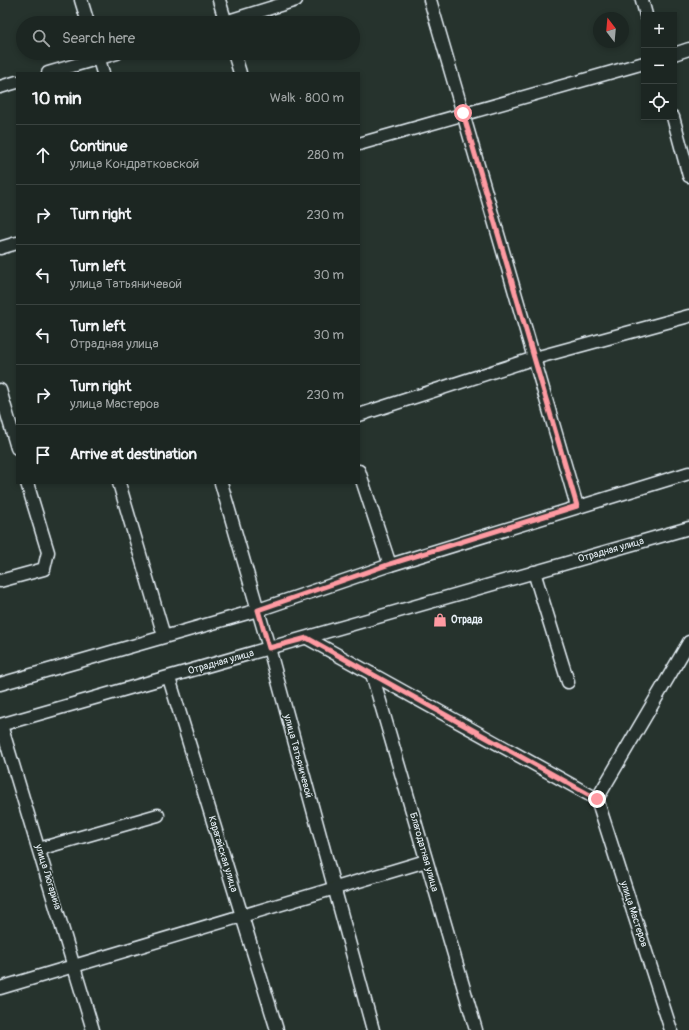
<!DOCTYPE html>
<meta charset="utf-8">
<style>
body{margin:0;font-family:Pangolin,sans-serif;background:#252e2a;color:#f1f3f6}
.controls{position:absolute;right:12px;top:12px;display:grid;overflow:hidden;border-radius:0px;box-shadow:0 2px 6px #0003}
.controls button{width:36px;height:36px;display:grid;place-items:center;padding:0;border:0;border-bottom:1px solid #3a4340;background:#1c2622;color:#f1f3f6;font:20px sans-serif}
.compass{position:absolute;left:593px;top:12px;width:36px;height:36px;border-radius:50%;background:#1c2622;box-shadow:0 2px 6px #0003;rotate:344deg}
.stop{position:absolute;width:12px;height:12px;margin:-9px;border:3px solid #ff9aa2;border-radius:50%;background:#fff}
.stop.end{background:#ff9aa2;border-color:#fff;box-shadow:0 1px 4px #0008}
.list{margin:0;padding:0;list-style:none}
h2{display:flex;justify-content:space-between;align-items:center;height:52px;margin:0;padding:0 16px;font-size:17px}
h2 small{font-size:13px;font-weight:400;color:#a0a5a5}
.list li{display:grid;grid-template-columns:26px 1fr auto;gap:12px;align-items:center;box-sizing:border-box;height:60px;padding:0 16px;border-top:1px solid #3a4340}
.list b{display:block;font-size:15px;white-space:nowrap}
.list p{margin:0;font-size:13px;white-space:nowrap;color:#a0a5a5}
.list em{font-size:13px;font-style:normal;color:#a0a5a5}
.icon{flex:none;width:22px;height:22px;fill:none;stroke:currentColor;stroke-width:2;stroke-linecap:round;stroke-linejoin:round}
.map{position:relative;flex:none;width:689px;height:1030px;overflow:hidden}
.search{position:absolute;background:#1c2622;box-shadow:0 2px 6px #0003;left:16px;top:16px;width:344px;height:44px;display:flex;align-items:center;gap:10px;box-sizing:border-box;padding:0 14px;border-radius:22px;color:#a0a5a5;font-size:15px}
.panel{position:absolute;background:#1c2622;box-shadow:0 2px 6px #0003;left:16px;top:72px;width:344px;height:412px;border-radius:0px}
.map>svg:first-child{display:block}
.lines{fill:none;stroke-linecap:round;stroke-linejoin:round}
.minor-casing{stroke:#e8f1f8;stroke-width:15}
.minor{stroke:#26332d;stroke-width:12}
.route{stroke:#ff9aa2;stroke-width:5}
.labels{text-anchor:middle;dominant-baseline:central;stroke-width:3;stroke-linejoin:round;paint-order:stroke}
.street-label{font-size:10px;fill:#e8f1f8;stroke:#26332d}
.poi-label{font-size:10px;font-weight:bold;fill:#e8f1f8;stroke:#26332d;text-anchor:start}
</style>
<div class="map">
<svg width="689" height="1030" viewBox="0 0 689 1030">
<rect width="100%" height="100%" fill="#26332d"/>
<filter id="ink" filterUnits="userSpaceOnUse"><feTurbulence type="fractalNoise" baseFrequency=".025" numOctaves="2"/><feDisplacementMap in="SourceGraphic" scale="8" xChannelSelector="R" yChannelSelector="G"/><feConvolveMatrix kernelMatrix="1 2 1 2 8 2 1 2 1" color-interpolation-filters="sRGB"/></filter>
<g filter="url(#ink)">
<g class="lines">
<g class="minor-casing">
<g id="minor">
<path d="M81,0L88,23"/>
<path d="M219,0L226,23"/>
<path d="M430,0L577,506"/>
<path d="M642,0L646,15"/>
<path d="M222,23L296,0"/>
<path d="M97,53L103,73"/>
<path d="M234,53L240,73"/>
<path d="M674,54L689,49"/>
<path d="M48,73L117,53"/>
<path d="M0,87L17,82"/>
<path d="M673,117L689,176"/>
<path d="M359,144L644,63"/>
<path d="M0,248L17,243"/>
<path d="M0,390L17,448"/>
<path d="M359,415L535,358L689,316"/>
<path d="M359,471L390,565"/>
<path d="M119,483L164,636"/>
<path d="M221,483L269,648L373,1030"/>
<path d="M534,572L568,682"/>
<path d="M0,581L44,569L48,552L27,483"/>
<path d="M307,638L597,799L671,1030"/>
<path d="M372,674L476,1030"/>
<path d="M169,678L277,1030"/>
<path d="M0,684L258,610L390,565L689,473"/>
<path d="M0,725L689,528"/>
<path d="M1,725L93,1030"/>
<path d="M597,799L689,642"/>
<path d="M39,849L158,815"/>
<path d="M0,988L426,861"/>
</g>
</g>
<use href="#minor" class="minor"/>
</g>
</g>
<g class="lines" filter="url(#ink)">
<path class="route" d="M463,113L577,506L390,564L258,610L269,648L307,638L597,799"/>
</g>
<defs>
<g id="shop-bare" transform="scale(1.08)"><path d="M-5-2.5h2.3a2.7 3.5 0 0 1 5.4 0H5L5.5 6h-11ZM-1.5-2.5h3a1.5 2.3 0 0 0-3 0Z" fill="#ff9aa2" stroke="#26332d" stroke-width="2.5" paint-order="stroke"/></g>
</defs>
<g fill-rule="evenodd">
<use href="#shop-bare" x="440" y="620"/>
</g>
<g class="labels">
<g class="street-label">
<text transform="translate(611 550) rotate(-16)">Отрадная улица</text>
<text transform="translate(221 662) rotate(-16)">Отрадная улица</text>
<text transform="translate(298 756) rotate(75)">улица Татьяничевой</text>
<text transform="translate(424 852) rotate(74)">Благодатная улица</text>
<text transform="translate(223 854) rotate(73)">Карагайская улица</text>
<text transform="translate(48 877) rotate(73)">улица Люгарина</text>
<text transform="translate(634 914) rotate(72)">улица Мастеров</text>
</g>
<g class="poi-label">
<text x="451" y="620">Отрада</text>
</g>
</g>
</svg>
<div class="controls">
<button>+</button>
<button>−</button>
<button><svg class="icon" aria-label="locate" viewBox="0 0 24 24"><circle cx="12" cy="12" r="6"/><path d="M12 2v4M12 18v4M2 12h4M18 12h4"/></svg></button>
</div>
<svg class="compass" viewBox="-18 -18 36 36"><path d="M0-13l5 13h-10z" fill="#e53935"/><path d="M0 13l5-13h-10z" fill="#a0a5a5"/></svg>
<div class="stop" style="left:463px;top:113px"></div>
<div class="stop end" style="left:597px;top:799px"></div>
<div class="search"><svg class="icon" aria-label="search" viewBox="0 0 24 24"><circle cx="10" cy="10" r="6"/><path d="M15 15l6 6"/></svg>Search here</div>
<section class="panel">
<h2>10 min<small>Walk · 800 m</small></h2>
<ul class="list">
<li><svg class="icon" aria-label="ahead" viewBox="0 0 24 24"><path d="M12 20V5M6 11l6-6 6 6"/></svg><div><b>Continue</b><p>улица Кондратковской</p></div><em>280 m</em></li>
<li><svg class="icon" aria-label="right" viewBox="0 0 24 24"><path d="M7 20v-9h11M14 6l5 5-5 5"/></svg><div><b>Turn right</b></div><em>230 m</em></li>
<li><svg class="icon" aria-label="left" viewBox="0 0 24 24"><path d="M17 20v-9H6M10 6l-5 5 5 5"/></svg><div><b>Turn left</b><p>улица Татьяничевой</p></div><em>30 m</em></li>
<li><svg class="icon" aria-label="left" viewBox="0 0 24 24"><path d="M17 20v-9H6M10 6l-5 5 5 5"/></svg><div><b>Turn left</b><p>Отрадная улица</p></div><em>30 m</em></li>
<li><svg class="icon" aria-label="right" viewBox="0 0 24 24"><path d="M7 20v-9h11M14 6l5 5-5 5"/></svg><div><b>Turn right</b><p>улица Мастеров</p></div><em>230 m</em></li>
<li><svg class="icon" aria-label="arrive" viewBox="0 0 24 24"><path d="M6 21V4h12l-3 4 3 4H6"/></svg><div><b>Arrive at destination</b></div></li>
</ul>
</section>
</div>
